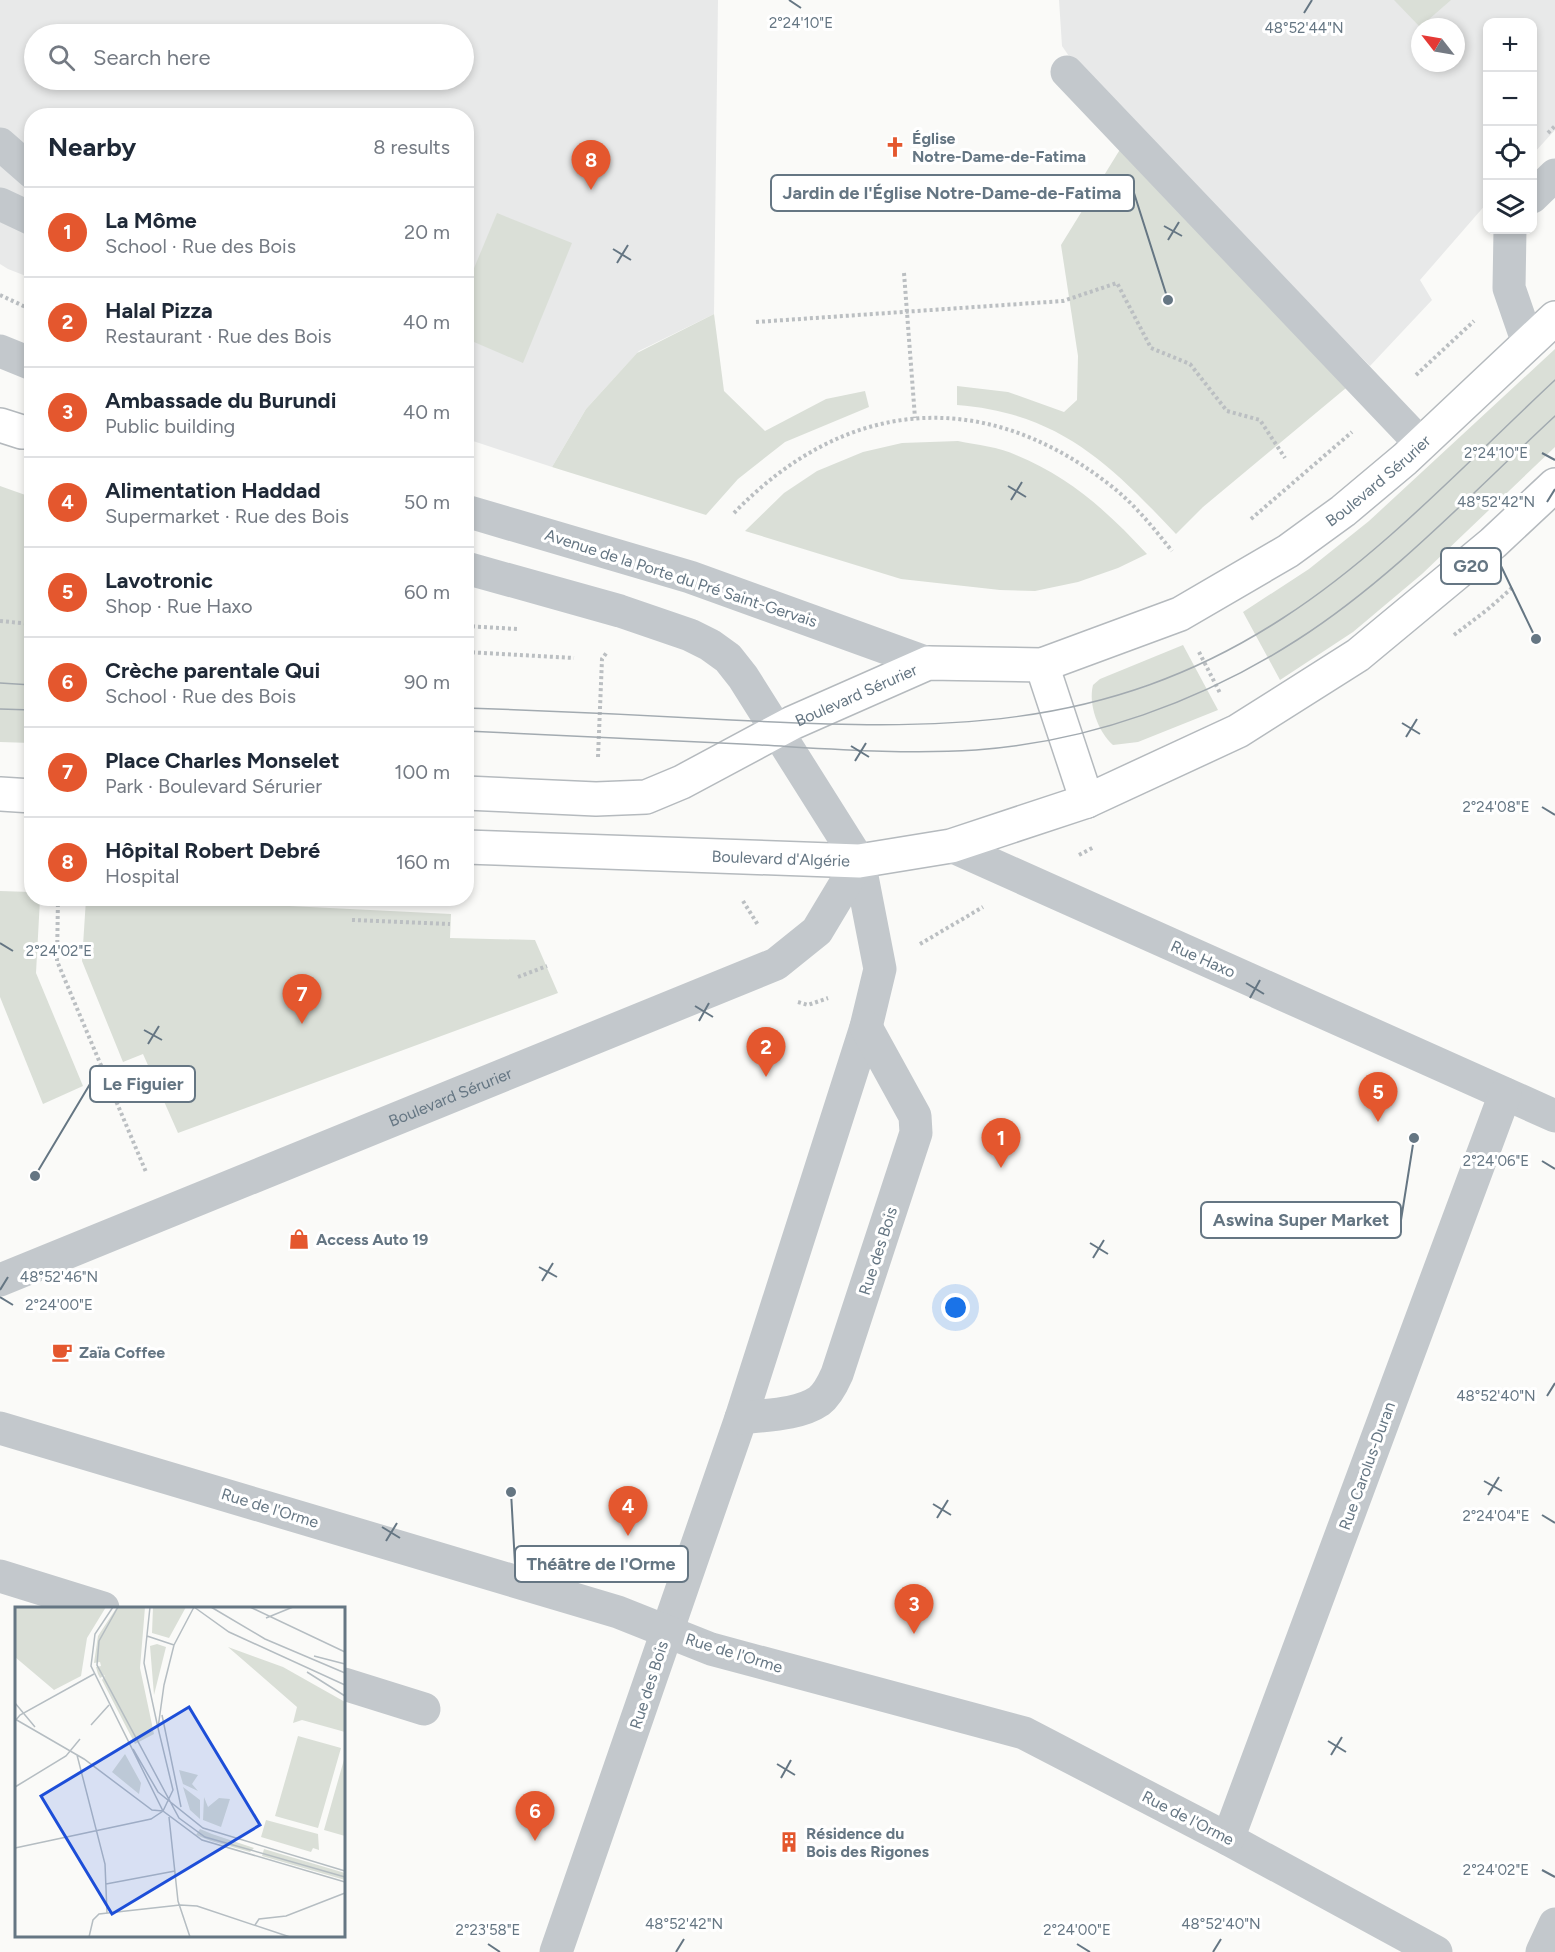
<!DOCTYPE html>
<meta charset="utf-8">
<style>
body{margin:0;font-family:Figtree,sans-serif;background:#f6f6f7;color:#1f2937}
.controls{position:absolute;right:18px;top:18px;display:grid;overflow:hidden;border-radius:12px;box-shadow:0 3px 9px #0003}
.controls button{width:54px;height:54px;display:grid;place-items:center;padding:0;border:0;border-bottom:2px solid #e0e1e3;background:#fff;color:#1f2937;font:30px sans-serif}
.compass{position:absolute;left:1411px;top:18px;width:54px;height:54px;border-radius:50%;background:#fff;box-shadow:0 3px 9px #0003;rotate:301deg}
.you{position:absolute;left:956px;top:1308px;width:21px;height:21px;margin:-15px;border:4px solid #fff;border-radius:50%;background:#1a73e8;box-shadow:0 0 0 9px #1a73e833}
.badge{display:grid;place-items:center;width:39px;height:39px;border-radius:50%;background:#e4572e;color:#fff;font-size:20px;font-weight:700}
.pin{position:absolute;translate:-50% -50px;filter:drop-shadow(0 2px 3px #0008)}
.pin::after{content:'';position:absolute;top:32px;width:21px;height:18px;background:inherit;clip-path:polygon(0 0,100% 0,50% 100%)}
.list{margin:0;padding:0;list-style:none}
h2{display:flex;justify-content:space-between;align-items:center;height:78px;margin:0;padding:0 24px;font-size:26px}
h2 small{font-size:20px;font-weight:400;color:#747a83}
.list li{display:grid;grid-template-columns:39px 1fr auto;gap:18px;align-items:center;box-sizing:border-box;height:90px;padding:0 24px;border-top:2px solid #e0e1e3}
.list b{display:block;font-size:22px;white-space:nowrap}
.list p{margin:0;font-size:20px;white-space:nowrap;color:#747a83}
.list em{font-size:20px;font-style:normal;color:#747a83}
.icon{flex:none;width:33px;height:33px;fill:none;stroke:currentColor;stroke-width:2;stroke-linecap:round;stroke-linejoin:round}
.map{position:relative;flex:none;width:1555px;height:1952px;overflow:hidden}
.search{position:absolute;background:#fff;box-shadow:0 3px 9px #0003;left:24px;top:24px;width:450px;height:66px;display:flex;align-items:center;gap:15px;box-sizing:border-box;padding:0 21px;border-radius:33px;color:#747a83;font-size:22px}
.panel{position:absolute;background:#fff;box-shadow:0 3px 9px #0003;left:24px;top:108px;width:450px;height:798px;border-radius:24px}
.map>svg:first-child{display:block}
.built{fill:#e8e9e9;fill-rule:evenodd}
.green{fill:#dadfd7}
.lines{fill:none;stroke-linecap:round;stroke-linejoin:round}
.major-casing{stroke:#b5babe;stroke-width:36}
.highway-casing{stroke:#b4b9bd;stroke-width:36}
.path{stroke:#bbbfc2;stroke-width:4;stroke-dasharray:3 3;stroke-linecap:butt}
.minor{stroke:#c3c8cc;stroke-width:33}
.major{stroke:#fff;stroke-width:33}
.highway{stroke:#fff;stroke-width:33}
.tram{stroke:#a2aab0;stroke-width:1.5}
.ticks{fill:none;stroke:#657683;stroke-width:2}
.labels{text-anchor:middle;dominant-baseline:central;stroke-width:6;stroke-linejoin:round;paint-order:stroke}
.poi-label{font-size:16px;font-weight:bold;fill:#657683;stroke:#fff;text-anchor:start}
.street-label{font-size:16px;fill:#657683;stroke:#fff}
.inset-road{fill:none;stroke:#b5bdc2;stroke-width:1.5}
.view{fill:#1d4ed8;fill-opacity:0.15;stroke:#1d4ed8;stroke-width:3}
.inset-edge{fill:none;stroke:#657683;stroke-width:3}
.ticks-label{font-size:15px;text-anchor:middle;fill:#657683;stroke:#fff;stroke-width:6;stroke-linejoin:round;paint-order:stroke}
.leader{fill:none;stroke:#657683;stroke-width:2}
.callout-dot{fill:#657683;stroke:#fff;stroke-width:2}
.callout{fill:#fff;stroke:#657683;stroke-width:2}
.callout-label{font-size:18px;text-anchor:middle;font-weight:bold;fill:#657683}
</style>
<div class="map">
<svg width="1555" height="1952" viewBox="0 0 1555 1952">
<rect width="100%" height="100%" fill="#fafaf8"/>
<g class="built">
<path d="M0,0H718L714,314L639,351L586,409L552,467L467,439L466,116H32L31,278L8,269L0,264ZM34,34H464V80H34Z"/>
<path d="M1059,0H1555V130L1533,154L1532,22H1488L1487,203L1420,280L1432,300L1370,366L1073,62L1062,46ZM1420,27H1456V63H1420Z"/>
</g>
<g class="green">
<path d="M1394,0H1451L1420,27Z"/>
<path d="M1124,143L1346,388L1203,507L1176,534C1109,463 1059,413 957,405V386L1008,392L1064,412L1077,400L1078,356L1061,245Z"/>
<path d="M497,213L572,243L523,363L467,339V285Z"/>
<path d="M714,314L724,391L765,431L826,399L865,391L869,407L785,442L738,479L706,515L552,467L586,409L637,353Z"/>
<path d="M1555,349V447L1422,574L1353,632L1280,680L1243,612L1309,569L1369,521Z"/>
<path d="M958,441C977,445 999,447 1016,455C1071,478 1107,511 1147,554L1118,568L1078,582L1035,591L1000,590L901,579L745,531L784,493L817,471L863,452L902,443Z"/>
<path d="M0,486L31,497V743L0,742Z"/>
<path d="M1183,645L1218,710L1138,742L1113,745C1098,732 1088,704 1093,685L1100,679Z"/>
<path d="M0,891L31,892L32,898L40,899L36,973L83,1086L43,1104L0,997Z"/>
<path d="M86,899H150L451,914L450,938L535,940L558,993L178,1133L143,1054L123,1062L82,961Z"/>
</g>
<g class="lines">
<g class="major-casing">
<g id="major">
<path d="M1042,665L1087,801"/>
<path id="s2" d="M466,793L596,799L646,797L682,782L792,723L928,663L1042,665L1180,614L1288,551L1343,511L1405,459L1555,318"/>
<path d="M0,794L32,796"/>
<path id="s3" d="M466,847L859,861L951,846L1087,801L1238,731L1358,655L1493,543L1555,485"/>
</g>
</g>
<g class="highway-casing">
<path id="highway" d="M0,425L22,432"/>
</g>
<g class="path">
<path d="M1548,133L1555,126"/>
<path d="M904,273L915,418"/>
<path d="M0,295L32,310"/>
<path d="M756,322L1063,301L1117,283L1151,348L1190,364L1227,411L1260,420L1285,458"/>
<path d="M1416,375L1474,321"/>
<path d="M734,513C843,400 979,385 1106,482C1132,501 1152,526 1172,551"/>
<path d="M1251,519L1352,432"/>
<path d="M0,621L32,624"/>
<path d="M466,626L517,629"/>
<path d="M1454,635L1487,610L1513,587"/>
<path d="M466,652L574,658"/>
<path d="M1199,652L1220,693"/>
<path d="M598,757L602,659L607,652"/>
<path d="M1079,855L1094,847"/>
<path d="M58,898L57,961L146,1172"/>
<path d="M743,901L758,925"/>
<path d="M352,920L450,924"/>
<path d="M920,944L983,907"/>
<path d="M518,977L547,966"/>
<path d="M798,1002L808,1005L828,998"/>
</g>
<g class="minor">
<path d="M1067,72L1421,444"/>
<path d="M0,144L32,172"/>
<path d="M1532,197L1555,175"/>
<path d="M0,204L32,219"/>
<path d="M1510,230L1509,288L1528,343"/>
<path d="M0,351L32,364"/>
<path d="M466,511L690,577L928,663"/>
<path d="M466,568L620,611L690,635L710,645L728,658L743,677L859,861L880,969L866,1027L741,1418L556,1952"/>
<path d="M951,846L1555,1116"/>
<path id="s1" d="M0,1280L776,964L817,931L859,861"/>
<path d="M741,1418C764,1415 799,1415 819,1401C827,1395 833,1383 837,1374L916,1133L915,1116L866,1027"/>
<path d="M0,1428L618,1612L711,1649L1024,1733L1228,1839L1436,1952"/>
<path d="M0,1576L103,1608"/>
<path d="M344,1684L424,1709"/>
<path d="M1228,1839L1505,1094"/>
<path d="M1542,1952L1555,1924"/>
</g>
<use href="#major" class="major"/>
<use href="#highway" class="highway"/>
<g class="tram">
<path d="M0,683L32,685"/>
<path d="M466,708C555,711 643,715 731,720C936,730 1103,735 1283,618C1381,555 1469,460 1555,380"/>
<path d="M0,709L32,710"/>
<path d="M466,731C558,736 650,740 742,744C820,748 898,755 976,750C1089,742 1202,701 1297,640C1391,580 1473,492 1555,416"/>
</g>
</g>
<path class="ticks" d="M789,0L801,8M1304,13L1312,0M1164,226L1182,236M1168,240L1179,222M613,249L631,260M617,263L628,245M1542,453L1555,460M1008,486L1026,497M1011,500L1022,482M1547,502L1555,489M1402,723L1420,734M1406,737L1417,719M851,746L869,757M855,761L866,743M1542,807L1555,815M0,943L13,951M1246,983L1264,994M1250,998L1260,980M695,1006L713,1017M699,1021L709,1003M144,1030L162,1040M148,1044L159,1026M1542,1161L1555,1169M1090,1243L1108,1254M1093,1258L1104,1240M539,1267L557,1277M542,1281L553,1263M0,1290L8,1277M0,1297L13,1305M1547,1396L1555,1383M1484,1481L1502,1491M1488,1495L1499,1477M933,1504L951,1515M1542,1515L1555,1523M937,1518L948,1500M382,1527L400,1538M386,1541L397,1523M1328,1741L1346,1752M1331,1755L1342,1737M777,1764L795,1775M781,1778L791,1760M1542,1870L1555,1877M488,1944L500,1952M1077,1944L1090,1952M676,1952L684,1939M1213,1952L1221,1939"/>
<defs>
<g id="church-bare" transform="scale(1.62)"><path d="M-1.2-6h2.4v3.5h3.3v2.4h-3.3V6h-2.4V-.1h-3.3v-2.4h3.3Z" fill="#e4572e" stroke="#fff" stroke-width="2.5" paint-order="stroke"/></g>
<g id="shop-bare" transform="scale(1.62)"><path d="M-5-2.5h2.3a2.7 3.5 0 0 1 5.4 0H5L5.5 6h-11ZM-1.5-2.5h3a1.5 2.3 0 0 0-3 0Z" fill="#e4572e" stroke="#fff" stroke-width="2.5" paint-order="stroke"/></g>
<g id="cafe-bare" transform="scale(1.62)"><path d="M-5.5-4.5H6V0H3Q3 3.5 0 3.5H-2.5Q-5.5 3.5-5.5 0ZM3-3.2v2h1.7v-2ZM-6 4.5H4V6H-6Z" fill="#e4572e" stroke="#fff" stroke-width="2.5" paint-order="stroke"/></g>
<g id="building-bare" transform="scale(1.62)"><path d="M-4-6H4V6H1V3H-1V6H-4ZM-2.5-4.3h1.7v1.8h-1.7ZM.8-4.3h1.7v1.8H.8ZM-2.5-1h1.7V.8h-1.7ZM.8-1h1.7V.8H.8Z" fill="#e4572e" stroke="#fff" stroke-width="2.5" paint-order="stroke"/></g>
</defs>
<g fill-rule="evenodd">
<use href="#church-bare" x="895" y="147"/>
<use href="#shop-bare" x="299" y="1239"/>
<use href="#cafe-bare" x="62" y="1352"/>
<use href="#building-bare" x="789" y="1842"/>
</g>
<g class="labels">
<g class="poi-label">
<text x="912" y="138">Église<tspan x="912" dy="18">Notre-Dame-de-Fatima</tspan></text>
<text x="316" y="1239">Access Auto 19</text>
<text x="79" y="1352">Zaïa Coffee</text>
<text x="806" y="1833">Résidence du<tspan x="806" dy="18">Bois des Rigones</tspan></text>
</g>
<g class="street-label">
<text stroke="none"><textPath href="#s2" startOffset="993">Boulevard Sérurier</textPath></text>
<text transform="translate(681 578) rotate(18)">Avenue de la Porte du Pré Saint-Gervais</text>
<text stroke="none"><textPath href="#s2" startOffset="414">Boulevard Sérurier</textPath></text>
<text stroke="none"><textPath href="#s3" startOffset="315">Boulevard d'Algérie</textPath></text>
<text transform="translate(1203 959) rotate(24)">Rue Haxo</text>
<text stroke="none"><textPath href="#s1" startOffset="486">Boulevard Sérurier</textPath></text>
<text transform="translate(878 1251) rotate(-72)">Rue des Bois</text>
<text transform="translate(1367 1466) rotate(-70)">Rue Carolus-Duran</text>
<text transform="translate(270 1508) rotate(17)">Rue de l'Orme</text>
<text transform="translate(734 1653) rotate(17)">Rue de l'Orme</text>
<text transform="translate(649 1685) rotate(-72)">Rue des Bois</text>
<text transform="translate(1188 1818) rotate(27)">Rue de l'Orme</text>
</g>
</g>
<g transform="translate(15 1607)">
<rect width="330" height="330" fill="#fafaf8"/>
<path d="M0,0H91L72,31L66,69L39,83L0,50ZM102,0H130L125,61L139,127L120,137L87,73L90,68L85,71L83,67L81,60L86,59L85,55L79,56L83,29ZM138,0H171L154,31L137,26ZM142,37L151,40L139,88L135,39ZM213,40L268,60L330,95V125L287,113L278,116L282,100ZM283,129L326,141L303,221L260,209ZM110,147L126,176L124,187L97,165ZM330,149V229L309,223ZM164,163L183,168L177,177L183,184L168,177ZM168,180L185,193V212L175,203ZM189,190L193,200L204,191L215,192L206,220L188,213ZM251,213L303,227L304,243L298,241L296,245L246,230ZM185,222L197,227L239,241L235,245L196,234L181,228ZM249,242L330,266V273L247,249Z" fill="#dadfd7"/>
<path class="inset-road" d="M98,0L80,27L76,59L148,204L187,233L330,275M103,0L84,34L82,58L164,211L190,230L330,270M135,0L129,56L143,121M179,0L214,25L330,78M196,0L250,32L330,66M235,0L330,45M251,11L278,0M132,29L159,38M299,49L330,57M292,65L330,89M0,96L20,120M147,108L166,200M0,112L69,152L137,203L148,204M0,114L5,108L79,67M76,118L94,98M118,142L143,185L188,221L330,264M62,148L90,257L92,306M0,180L51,149L65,132M154,210L163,294L175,330M0,241L136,212L148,204L158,183L143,121L149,78L159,38L179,0M91,277L160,264M240,318L244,312L271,309L330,286M74,330L78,313L84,307L165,298L182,299L275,330"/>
<path class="view" d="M174,100L245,218L97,307L26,189Z"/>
<rect width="330" height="330" class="inset-edge"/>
</g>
<g class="ticks-label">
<text x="801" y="28">2°24'10"E</text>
<text x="1304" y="33">48°52'44"N</text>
<text x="1496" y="458">2°24'10"E</text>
<text x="1496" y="507">48°52'42"N</text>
<text x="1496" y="812">2°24'08"E</text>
<text x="59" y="956">2°24'02"E</text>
<text x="1496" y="1166">2°24'06"E</text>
<text x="59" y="1282">48°52'46"N</text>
<text x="59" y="1310">2°24'00"E</text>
<text x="1496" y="1401">48°52'40"N</text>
<text x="1496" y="1521">2°24'04"E</text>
<text x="1496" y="1875">2°24'02"E</text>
<text x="684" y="1929">48°52'42"N</text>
<text x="1221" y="1929">48°52'40"N</text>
<text x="488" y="1935">2°23'58"E</text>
<text x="1077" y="1935">2°24'00"E</text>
</g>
<path class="leader" d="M1168 300L1134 193M1536 639L1501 566M35 1176L90 1084M1414 1138L1401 1220M511 1492L515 1564"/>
<g class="callout-dot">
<circle cx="1168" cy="300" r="6"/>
<circle cx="1536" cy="639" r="6"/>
<circle cx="35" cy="1176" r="6"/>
<circle cx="1414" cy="1138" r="6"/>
<circle cx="511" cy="1492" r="6"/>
</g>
<g class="callout">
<rect x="771" y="175" width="363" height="36" rx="6"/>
<rect x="1441" y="548" width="60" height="36" rx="6"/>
<rect x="90" y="1066" width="105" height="36" rx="6"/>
<rect x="1201" y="1202" width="200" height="36" rx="6"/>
<rect x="515" y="1546" width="173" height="36" rx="6"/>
</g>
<g class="callout-label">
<text x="952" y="199">Jardin de l'Église Notre-Dame-de-Fatima</text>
<text x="1471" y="572">G20</text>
<text x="143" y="1090">Le Figuier</text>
<text x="1301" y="1226">Aswina Super Market</text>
<text x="601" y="1570">Théâtre de l'Orme</text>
</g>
</svg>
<div class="controls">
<button>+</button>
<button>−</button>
<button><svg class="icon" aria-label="locate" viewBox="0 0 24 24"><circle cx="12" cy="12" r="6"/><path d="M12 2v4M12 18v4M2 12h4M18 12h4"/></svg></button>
<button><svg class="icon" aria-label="layers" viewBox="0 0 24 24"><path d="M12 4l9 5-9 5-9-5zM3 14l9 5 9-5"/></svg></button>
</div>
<svg class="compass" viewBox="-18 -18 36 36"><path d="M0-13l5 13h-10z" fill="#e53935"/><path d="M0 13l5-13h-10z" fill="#747a83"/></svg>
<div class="you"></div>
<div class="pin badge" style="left:1001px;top:1168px">1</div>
<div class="pin badge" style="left:766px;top:1077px">2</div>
<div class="pin badge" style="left:914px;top:1634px">3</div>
<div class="pin badge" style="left:628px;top:1536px">4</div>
<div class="pin badge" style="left:1378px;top:1122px">5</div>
<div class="pin badge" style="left:535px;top:1841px">6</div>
<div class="pin badge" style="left:302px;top:1024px">7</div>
<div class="pin badge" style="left:591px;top:190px">8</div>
<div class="search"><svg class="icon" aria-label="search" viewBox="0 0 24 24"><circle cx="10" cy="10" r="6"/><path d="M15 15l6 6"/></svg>Search here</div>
<section class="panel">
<h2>Nearby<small>8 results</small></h2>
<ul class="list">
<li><span class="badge">1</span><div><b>La Môme</b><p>School · Rue des Bois</p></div><em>20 m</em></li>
<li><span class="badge">2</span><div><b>Halal Pizza</b><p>Restaurant · Rue des Bois</p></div><em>40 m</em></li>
<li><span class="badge">3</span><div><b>Ambassade du Burundi</b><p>Public building</p></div><em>40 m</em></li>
<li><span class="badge">4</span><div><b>Alimentation Haddad</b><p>Supermarket · Rue des Bois</p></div><em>50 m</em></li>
<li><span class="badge">5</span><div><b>Lavotronic</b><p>Shop · Rue Haxo</p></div><em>60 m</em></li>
<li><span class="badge">6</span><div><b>Crèche parentale Qui</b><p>School · Rue des Bois</p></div><em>90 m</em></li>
<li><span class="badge">7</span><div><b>Place Charles Monselet</b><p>Park · Boulevard Sérurier</p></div><em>100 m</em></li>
<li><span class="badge">8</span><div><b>Hôpital Robert Debré</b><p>Hospital</p></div><em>160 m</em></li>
</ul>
</section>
</div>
